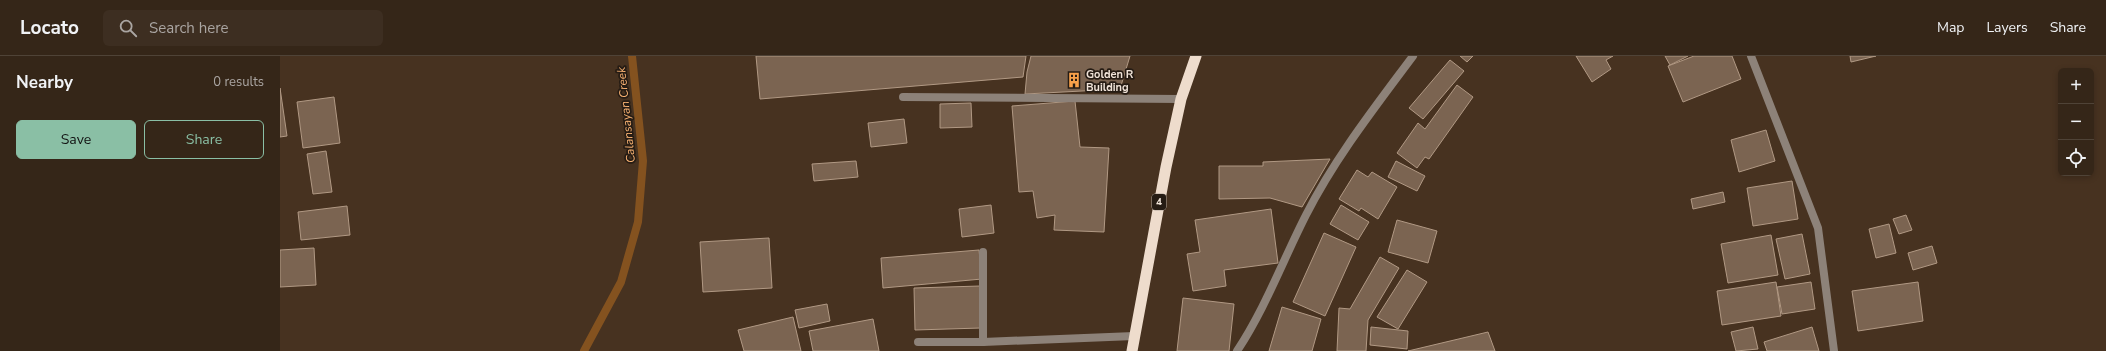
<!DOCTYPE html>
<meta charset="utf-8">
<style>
body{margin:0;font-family:"Nunito Sans",sans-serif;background:#3d2e21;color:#f1f3f6}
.controls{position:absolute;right:12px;top:12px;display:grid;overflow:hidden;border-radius:6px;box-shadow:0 2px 6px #0003}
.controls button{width:36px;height:36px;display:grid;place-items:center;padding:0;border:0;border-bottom:1px solid #4f4337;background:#352618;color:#f1f3f6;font:20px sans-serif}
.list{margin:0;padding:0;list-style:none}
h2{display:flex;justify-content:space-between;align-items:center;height:52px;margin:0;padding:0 16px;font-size:17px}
h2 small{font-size:13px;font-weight:400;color:#aaa5a2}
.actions{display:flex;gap:8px;padding:12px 16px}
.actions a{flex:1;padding:9px 0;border:1px solid #8abfa5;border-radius:6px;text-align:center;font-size:14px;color:#8abfa5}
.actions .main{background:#8abfa5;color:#111}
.icon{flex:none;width:22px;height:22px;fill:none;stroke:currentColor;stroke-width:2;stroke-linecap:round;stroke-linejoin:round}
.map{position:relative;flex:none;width:1826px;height:295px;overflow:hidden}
header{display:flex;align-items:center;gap:24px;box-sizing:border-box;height:56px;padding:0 20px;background:#352618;border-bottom:1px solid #4f4337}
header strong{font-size:19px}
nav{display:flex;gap:22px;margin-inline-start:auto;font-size:14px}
.search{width:280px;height:36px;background:#3d2e21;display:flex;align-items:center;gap:10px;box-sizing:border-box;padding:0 14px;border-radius:6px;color:#aaa5a2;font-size:15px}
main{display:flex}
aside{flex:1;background:#352618}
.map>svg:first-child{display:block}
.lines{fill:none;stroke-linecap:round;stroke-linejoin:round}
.stream{stroke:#84521f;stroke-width:8}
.building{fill:#7b6451;stroke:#b19984}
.service{stroke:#8d8279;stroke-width:8}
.minor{stroke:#8d8279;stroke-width:8}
.tertiary{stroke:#8d8279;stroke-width:8}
.trunk{stroke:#eedccc;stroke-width:11}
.labels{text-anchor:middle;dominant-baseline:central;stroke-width:3.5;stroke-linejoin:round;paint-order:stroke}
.shield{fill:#261c14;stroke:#b4a89e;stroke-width:1}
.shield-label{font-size:10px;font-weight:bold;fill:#f1e4d9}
.poi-label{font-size:11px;font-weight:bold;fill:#f1e4d9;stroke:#261c14;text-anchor:start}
.water-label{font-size:12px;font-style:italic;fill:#fdb574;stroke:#261c14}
</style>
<header>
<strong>Locato</strong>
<div class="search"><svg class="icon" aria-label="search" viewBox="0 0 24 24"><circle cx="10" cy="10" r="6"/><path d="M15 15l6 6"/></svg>Search here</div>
<nav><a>Map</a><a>Layers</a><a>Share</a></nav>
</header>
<main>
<aside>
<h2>Nearby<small>0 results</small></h2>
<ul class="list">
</ul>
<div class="actions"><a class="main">Save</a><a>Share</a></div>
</aside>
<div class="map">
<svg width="1826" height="295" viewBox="0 0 1826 295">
<rect width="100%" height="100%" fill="#473220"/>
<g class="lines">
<path class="stream" d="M304,295L341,226L358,166L363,105L352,0"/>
</g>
<g class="building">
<path d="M476,0H746L743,21L480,43Z"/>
<path d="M751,0H850L840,33L745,38L747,16Z"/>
<path d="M1180,0H1193L1187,6Z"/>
<path d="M1296,0H1333L1326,4L1331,13L1312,26Z"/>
<path d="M1385,0H1408L1390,9Z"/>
<path d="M1414,0H1452L1461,23L1403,46L1388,10Z"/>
<path d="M1570,0H1596L1571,6Z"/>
<path d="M1170,4L1184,15L1143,63L1129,52Z"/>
<path d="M1177,29L1193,41L1149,103L1145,101L1137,112L1117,97L1138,67L1145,73Z"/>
<path d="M0,32L7,80L0,81Z"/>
<path d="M54,41L60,87L23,92L17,46Z"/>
<path d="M795,45L800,91L829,92L824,176L774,174L775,159L757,162L753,135L739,136L732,50Z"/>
<path d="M691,47L692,71L660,72V48Z"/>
<path d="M624,63L627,87L591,91L588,67Z"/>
<path d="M1486,74L1495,105L1459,116L1451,84Z"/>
<path d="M46,95L52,136L33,138L27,98Z"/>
<path d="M1050,103L1022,151L990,142L939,143V110H983V106Z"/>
<path d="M576,105L578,121L534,125L532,108Z"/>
<path d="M1116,105L1145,120L1137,135L1108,121Z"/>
<path d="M1077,114L1088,121L1092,116L1117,131L1098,163L1081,152L1079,155L1059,143Z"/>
<path d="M1512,125L1518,163L1473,170L1467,132Z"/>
<path d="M1443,136L1445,146L1413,153L1411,143Z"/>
<path d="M711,149L714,177L682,181L679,153Z"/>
<path d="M1061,149L1089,166L1078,184L1050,168Z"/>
<path d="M67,150L70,179L21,184L18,156Z"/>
<path d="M991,153L998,207L944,214L946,230L913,235L907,198L920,196L915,164Z"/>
<path d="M1626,159L1632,174L1619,178L1613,163Z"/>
<path d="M1117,164L1157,175L1148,207L1108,196Z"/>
<path d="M1609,168L1616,197L1596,202L1589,173Z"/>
<path d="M1044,177L1076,191L1045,260L1013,246Z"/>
<path d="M1522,178L1530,218L1505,223L1496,183Z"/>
<path d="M1491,179L1498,219L1448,227L1441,188Z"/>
<path d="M489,182L492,232L423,236L420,186Z"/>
<path d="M1652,190L1657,207L1633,214L1628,197Z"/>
<path d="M34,192L36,229L0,231V194Z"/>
<path d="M699,194L702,223L603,232L601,202Z"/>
<path d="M1100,201L1119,212L1088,264L1086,295H1057L1059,252L1070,253Z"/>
<path d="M1127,214L1147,226L1118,273L1097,261Z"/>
<path d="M1496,226L1501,260L1442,269L1437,235Z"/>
<path d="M1531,226L1535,253L1502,258L1497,231Z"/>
<path d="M1638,226L1643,265L1578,275L1572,235Z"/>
<path d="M700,230L701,272L635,274L634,232Z"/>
<path d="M903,242L954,248L949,295H897Z"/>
<path d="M547,248L550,265L519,272L515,254Z"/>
<path d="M1002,251L1041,263L1032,295H989Z"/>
<path d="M513,261L521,295H464L458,274Z"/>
<path d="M593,263L599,295H533L529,275Z"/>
<path d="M1091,271L1128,275L1127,293L1090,289Z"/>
<path d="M1473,271L1478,293L1456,295L1451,276Z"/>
<path d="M1532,271L1539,295H1487L1484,286Z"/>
<path d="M1208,276L1215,295H1128Z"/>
</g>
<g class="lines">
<path class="service" d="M623,41L901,43"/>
<g class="minor">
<path d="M703,196V286"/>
<path d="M638,286H703L854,280"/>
<path d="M957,295C985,253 1003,204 1026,159C1055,102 1095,51 1133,0"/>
</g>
<path class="tertiary" d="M1471,0L1538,172L1554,295"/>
<path class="trunk" d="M852,295L886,111L901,43L916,0"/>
</g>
<defs>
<g id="building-bare" transform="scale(1.2)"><path d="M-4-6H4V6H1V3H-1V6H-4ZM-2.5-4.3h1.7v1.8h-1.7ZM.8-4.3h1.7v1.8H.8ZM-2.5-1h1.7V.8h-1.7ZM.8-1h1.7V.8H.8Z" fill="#f8a14a" stroke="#261c14" stroke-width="2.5" paint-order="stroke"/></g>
</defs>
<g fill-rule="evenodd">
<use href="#building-bare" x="794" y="24"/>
</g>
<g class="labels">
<rect class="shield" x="872" y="138" width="14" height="16" rx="3"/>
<g class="shield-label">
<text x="879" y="146">4</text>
</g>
<g class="poi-label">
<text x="806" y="18">Golden R<tspan x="806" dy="13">Building</tspan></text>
</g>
<g class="water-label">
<text transform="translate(346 59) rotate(-96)">Calansayan Creek</text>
</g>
</g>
</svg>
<div class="controls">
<button>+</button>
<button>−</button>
<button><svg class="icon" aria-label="locate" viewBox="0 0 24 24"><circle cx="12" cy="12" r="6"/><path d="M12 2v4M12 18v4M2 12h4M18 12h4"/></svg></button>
</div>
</div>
</main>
